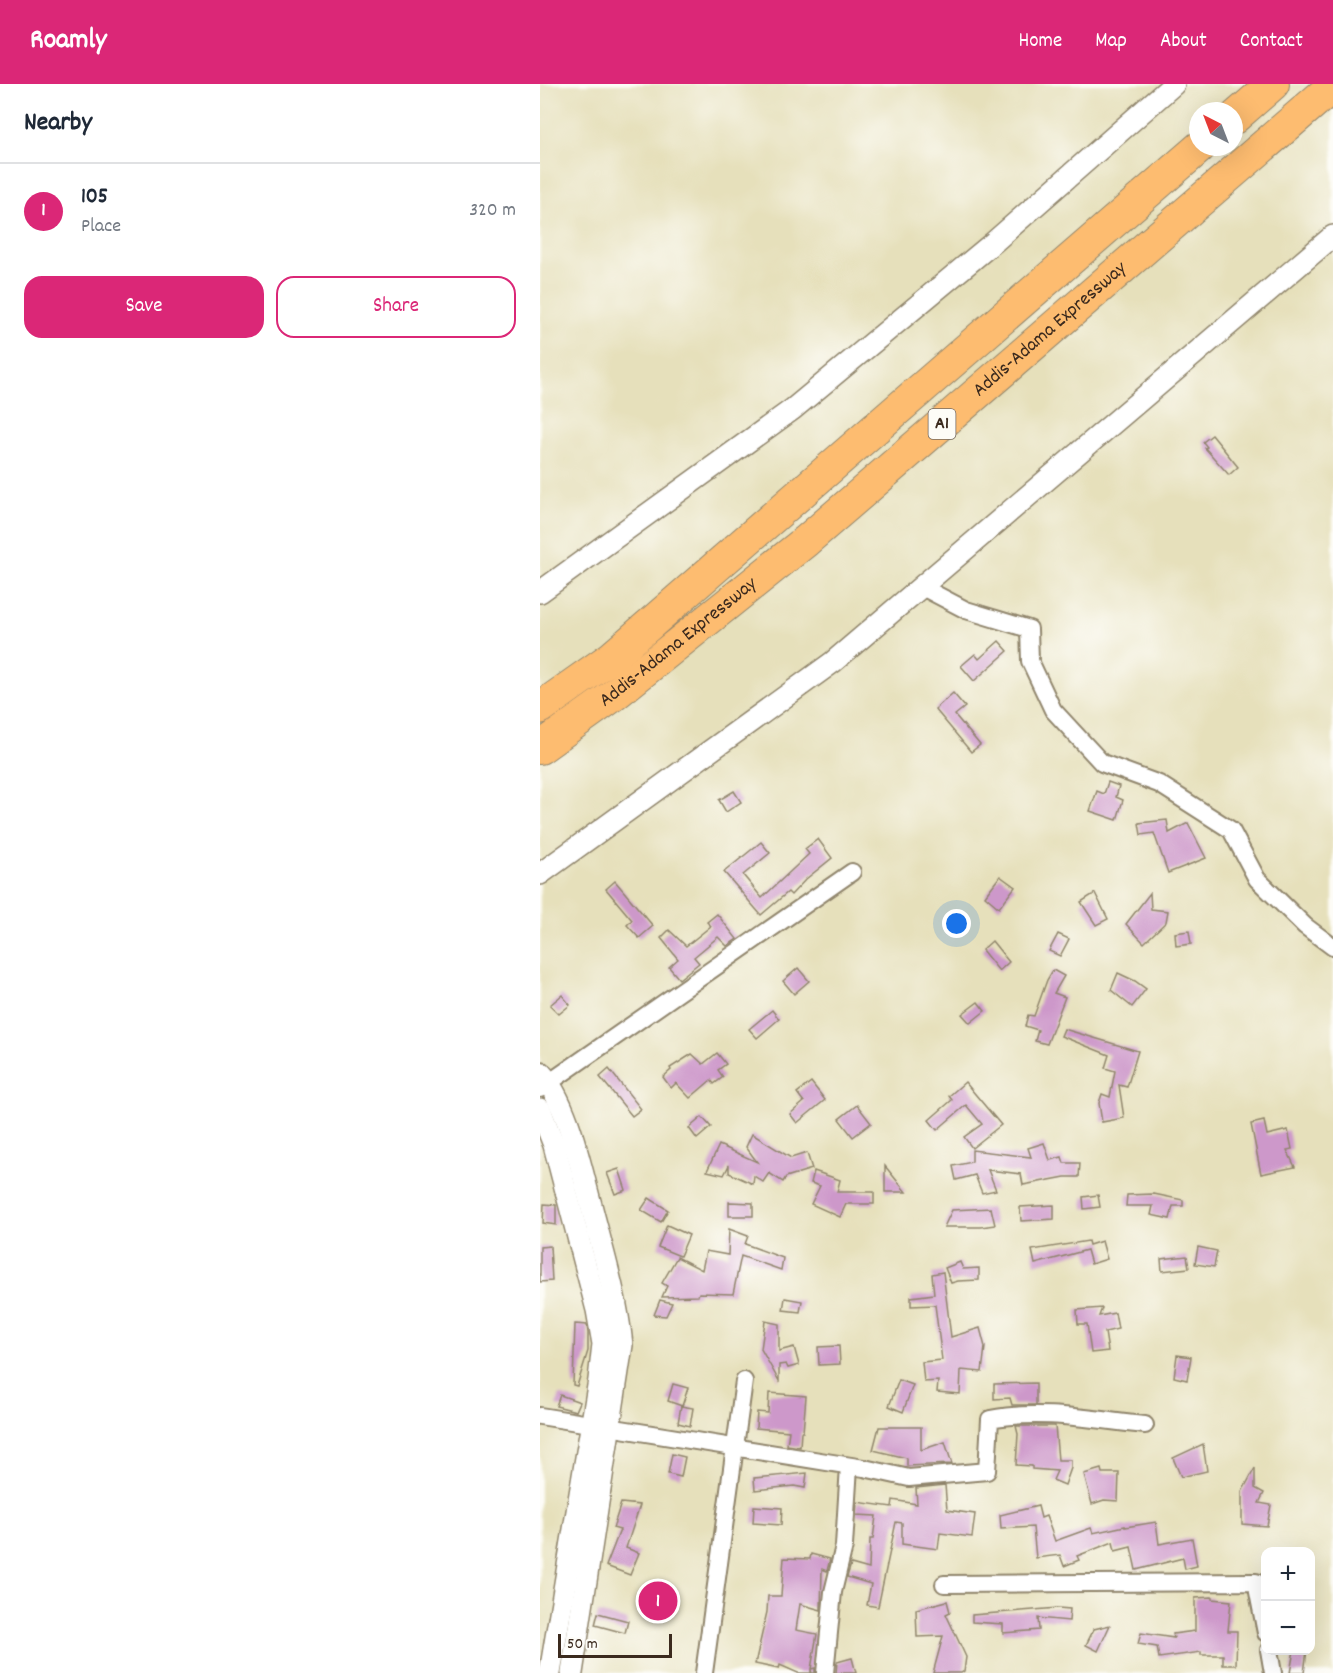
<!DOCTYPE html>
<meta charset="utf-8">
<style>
body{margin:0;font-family:Dekko,sans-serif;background:#f6f6f7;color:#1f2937}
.controls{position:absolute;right:18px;bottom:18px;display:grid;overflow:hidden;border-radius:12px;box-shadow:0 6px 24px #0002}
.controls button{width:54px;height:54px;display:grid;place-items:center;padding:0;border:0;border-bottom:2px solid #e0e1e3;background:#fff;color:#1f2937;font:30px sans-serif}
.compass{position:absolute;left:649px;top:18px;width:54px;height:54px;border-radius:50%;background:#fff;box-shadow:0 6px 24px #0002;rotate:318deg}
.scale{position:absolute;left:18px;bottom:15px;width:114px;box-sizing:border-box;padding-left:6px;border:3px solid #3b2a1e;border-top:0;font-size:16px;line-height:21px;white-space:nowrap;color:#3b2a1e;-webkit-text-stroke:4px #fdfcf7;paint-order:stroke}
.you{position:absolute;left:417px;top:840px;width:21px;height:21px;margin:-15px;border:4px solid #fff;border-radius:50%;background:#1a73e8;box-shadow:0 0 0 9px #1a73e833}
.badge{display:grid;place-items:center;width:39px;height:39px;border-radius:50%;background:#db2777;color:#fff;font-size:20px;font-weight:700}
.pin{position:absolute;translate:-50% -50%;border:3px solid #fff;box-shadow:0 2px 6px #0006}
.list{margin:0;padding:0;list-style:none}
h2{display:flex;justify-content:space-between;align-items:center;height:78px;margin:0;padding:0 24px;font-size:26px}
h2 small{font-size:20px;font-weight:400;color:#747a83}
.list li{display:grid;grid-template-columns:39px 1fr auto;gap:18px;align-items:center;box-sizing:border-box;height:96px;padding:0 24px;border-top:2px solid #e0e1e3}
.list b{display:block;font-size:22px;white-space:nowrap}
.list p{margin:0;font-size:20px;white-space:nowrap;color:#747a83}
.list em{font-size:20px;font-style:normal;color:#747a83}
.actions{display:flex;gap:12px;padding:18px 24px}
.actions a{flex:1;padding:14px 0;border:2px solid #db2777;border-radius:18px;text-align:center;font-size:21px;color:#db2777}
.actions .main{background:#db2777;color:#fff}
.map{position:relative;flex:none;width:793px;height:1589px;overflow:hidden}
header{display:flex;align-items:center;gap:36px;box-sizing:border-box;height:84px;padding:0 30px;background:#db2777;color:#fff}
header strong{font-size:28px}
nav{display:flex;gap:33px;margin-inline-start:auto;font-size:21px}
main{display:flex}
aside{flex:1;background:#fff}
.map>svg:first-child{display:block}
.building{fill:#cd98ca}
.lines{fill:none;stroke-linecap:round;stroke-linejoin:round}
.minor-casing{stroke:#90856c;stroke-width:20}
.tertiary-casing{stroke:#90856c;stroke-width:24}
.motorway-casing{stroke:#90856c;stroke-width:34}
.minor{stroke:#fff;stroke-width:16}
.tertiary{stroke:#fff;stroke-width:21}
.motorway{stroke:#fdbc70;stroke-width:32}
.labels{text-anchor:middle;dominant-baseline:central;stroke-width:5;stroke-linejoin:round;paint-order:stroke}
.shield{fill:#fdfcf7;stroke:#75695f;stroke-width:1.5}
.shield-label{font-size:18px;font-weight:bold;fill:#3b2a1e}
.street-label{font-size:20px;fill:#3b2a1e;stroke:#fdfcf7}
</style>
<header>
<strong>Roamly</strong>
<nav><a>Home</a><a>Map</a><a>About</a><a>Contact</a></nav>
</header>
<main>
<aside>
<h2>Nearby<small></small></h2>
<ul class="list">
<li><span class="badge">1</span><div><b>105</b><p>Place</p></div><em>320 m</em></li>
</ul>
<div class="actions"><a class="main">Save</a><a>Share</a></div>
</aside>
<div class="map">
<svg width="793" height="1589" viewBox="0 0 793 1589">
<rect width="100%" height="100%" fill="#fdfcf7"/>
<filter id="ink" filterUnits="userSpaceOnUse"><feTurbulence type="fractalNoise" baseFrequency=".0167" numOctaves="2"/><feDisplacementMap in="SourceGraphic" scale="12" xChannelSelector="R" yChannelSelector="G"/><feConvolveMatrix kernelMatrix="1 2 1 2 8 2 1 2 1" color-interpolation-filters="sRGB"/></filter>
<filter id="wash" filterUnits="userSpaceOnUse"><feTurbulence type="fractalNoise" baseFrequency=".008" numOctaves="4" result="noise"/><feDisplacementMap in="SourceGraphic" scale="24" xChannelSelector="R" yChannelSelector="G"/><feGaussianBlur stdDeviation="1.35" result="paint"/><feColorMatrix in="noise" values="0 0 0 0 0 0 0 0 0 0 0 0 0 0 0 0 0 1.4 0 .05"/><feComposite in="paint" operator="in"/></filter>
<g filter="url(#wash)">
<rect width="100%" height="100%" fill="#e6e0bb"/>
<g id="blocks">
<g class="building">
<path d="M672,351L698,383L689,391L665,364L667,363L663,358Z"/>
<path d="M459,557L468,567L434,597L421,582L435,570L439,575Z"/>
<path d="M413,609L425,623L415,631L440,661L431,668L395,625Z"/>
<path d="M568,698L579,702L576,713L583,716L577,736L550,727L557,707L564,710Z"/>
<path d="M194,707L201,718L186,728L179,716Z"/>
<path d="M627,736L629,749L648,739L666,774L628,789L614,749L601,751L599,739Z"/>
<path d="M278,755L292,774L266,795L251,811L248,808L221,831L184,788L221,758L230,769L203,791L222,814L269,770L265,765Z"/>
<path d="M460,792L475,803L459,824L445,812Z"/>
<path d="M75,797L113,842L99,854L87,841L92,836L66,805Z"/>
<path d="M555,809L568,835L556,841L541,818Z"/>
<path d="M610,809L611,825L628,827L626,838L604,859L586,840Z"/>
<path d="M177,830L197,855L187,862L178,853L154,873L159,879L139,895L129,883L138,875L121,854L129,846L146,862L171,842L167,838Z"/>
<path d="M649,847L651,860L636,862L635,849Z"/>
<path d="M518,850L529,855L520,872L509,867Z"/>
<path d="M452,857L469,878L459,887L442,866Z"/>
<path d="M258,884L269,897L254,910L243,897Z"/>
<path d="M513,886L524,892L514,909L525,913L507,960L495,957L498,946L485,942L488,931L494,932L507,896Z"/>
<path d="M578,889L595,897L606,905L592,923L571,906Z"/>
<path d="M22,911L30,921L19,930L10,921Z"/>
<path d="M438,918L445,927L430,939L422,930Z"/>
<path d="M232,926L239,935L217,954L209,945Z"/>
<path d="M524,945L598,967L587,1003L579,1001L584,1034L562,1038L559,1019L562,1010L570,1013L575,987L565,984L569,971L521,952Z"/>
<path d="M177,969L186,980L178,986L183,993L174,1000L171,996L150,1014L136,999L131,1004L123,993L131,986L130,984L152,970L163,980Z"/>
<path d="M69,985L101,1025L92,1032L60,993Z"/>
<path d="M271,998L285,1016L257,1039L250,1030L264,1018L257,1009Z"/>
<path d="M425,998L461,1041L432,1064L424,1053L442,1040L426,1021L397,1046L389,1036L412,1016L409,1012Z"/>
<path d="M317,1021L331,1039L313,1053L299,1035Z"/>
<path d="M162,1033L171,1043L157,1055L149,1044Z"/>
<path d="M724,1037L727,1051L748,1046L752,1065L747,1066L755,1083L721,1090L711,1040Z"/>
<path d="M212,1050L251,1074L267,1069L272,1085L246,1093L243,1098L229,1089L223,1098L214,1092L213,1100L189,1089V1081L184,1091L167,1087L179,1061L217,1078L206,1063Z"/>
<path d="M504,1059L510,1076L522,1073L524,1079H540L539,1093H525L483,1101L481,1090L448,1086L456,1106L442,1109L435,1091L416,1096L413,1082L432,1078V1066L491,1073L488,1064Z"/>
<path d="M345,1082L366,1108H345Z"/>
<path d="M79,1085L86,1106L75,1110L67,1089Z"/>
<path d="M274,1087L300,1096L297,1108H334V1120H306L300,1133L271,1120L280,1102L271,1099Z"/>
<path d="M614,1110L643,1116V1122H633L630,1135L611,1131L613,1122H586L587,1111Z"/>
<path d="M558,1111L560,1123L544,1125L543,1113Z"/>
<path d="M109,1114L128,1126L121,1138L101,1126Z"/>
<path d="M189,1118L213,1119V1132H189Z"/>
<path d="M4,1120L16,1121V1141L3,1139Z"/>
<path d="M514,1121V1135L481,1137L480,1123Z"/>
<path d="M451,1124L455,1141L441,1143H404L412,1126Z"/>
<path d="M127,1141L149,1151L140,1172L118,1163Z"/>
<path d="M189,1145L208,1152L205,1160L243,1174L241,1186L201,1172L193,1210L159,1209L158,1212L122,1213L127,1202L122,1199L137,1173L162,1186L166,1167L188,1171Z"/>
<path d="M548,1157L549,1161L562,1157L567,1175L551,1180L547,1166L495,1180L492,1166Z"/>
<path d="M10,1162L12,1197L0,1198V1163Z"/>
<path d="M658,1163L677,1167L674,1183L655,1180Z"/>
<path d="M647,1172L649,1184L622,1187L621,1175Z"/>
<path d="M420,1178L423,1185L439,1184V1196L418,1197L411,1199L405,1184Z"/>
<path d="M403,1188L411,1253L440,1244L445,1263L442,1288L421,1286L420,1310L397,1308L398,1297L384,1298L382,1278L402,1276L395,1221L371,1222V1213L394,1210L392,1190Z"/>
<path d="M245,1214L262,1217L260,1228L243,1226Z"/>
<path d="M120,1216L132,1219L126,1232L114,1231Z"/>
<path d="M562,1224L559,1232L575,1229L578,1245L565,1248L568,1267L551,1269L547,1240H538L537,1226Z"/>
<path d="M225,1237L239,1240V1267L254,1263L259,1281L248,1284L246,1280L239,1281V1297L221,1265Z"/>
<path d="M35,1240L47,1241L48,1249V1267L37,1302L33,1301Z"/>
<path d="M299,1262L300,1280L279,1281L278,1263Z"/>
<path d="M637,1271L651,1273L647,1296L634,1293Z"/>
<path d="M359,1296L373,1301L363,1328L349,1322Z"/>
<path d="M496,1299V1321H472L470,1314L454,1315V1300Z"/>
<path d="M133,1300L148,1304L142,1322L128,1317Z"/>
<path d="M229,1309L266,1312L263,1348H261L260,1363L247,1361L249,1347L216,1344L217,1328L228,1329Z"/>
<path d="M20,1311L40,1318L36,1327L16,1322Z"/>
<path d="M141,1322L153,1324L150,1342L138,1339Z"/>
<path d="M476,1342H515L518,1376H531V1384L525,1401L513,1396L517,1387L492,1385V1382L476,1381L478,1350Z"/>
<path d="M339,1343H381V1366L405,1358L412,1380L367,1382V1374L333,1366Z"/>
<path d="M663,1360L667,1387L641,1393L633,1374Z"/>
<path d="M132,1370L145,1373L141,1393L128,1390Z"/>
<path d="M715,1384V1404L724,1409L719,1419L731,1421L727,1442L702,1440V1408Z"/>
<path d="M561,1385L562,1389H579L578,1417L564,1416L552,1420L544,1390Z"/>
<path d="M267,1389L265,1404L254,1402L215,1406L214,1394Z"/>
<path d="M405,1401L407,1426L435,1430L432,1453L400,1449L398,1465L362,1460V1439L356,1438L338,1523L327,1521L331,1500L307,1493L311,1480L329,1485L330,1455H333L336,1432L316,1431L317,1418L352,1423L353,1416L377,1420L376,1404Z"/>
<path d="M81,1419L100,1421L86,1464L99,1469L90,1491L66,1482L80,1446L73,1444Z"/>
<path d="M214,1422L242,1424L241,1441L213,1439Z"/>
<path d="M498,1422L501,1434L506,1432L515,1457L551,1444L553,1449L585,1442V1443L616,1438L619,1460L652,1454L657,1482L645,1485L643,1474L596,1486L591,1463L575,1467L573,1458L537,1472L539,1476L524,1482L520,1471L496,1474L493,1443L461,1445L460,1431Z"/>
<path d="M271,1470L290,1475L287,1487L282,1485L281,1526L260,1520L256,1546L277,1550L271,1585L275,1584V1589H272L271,1586V1589H258L240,1581L239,1585L215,1580L227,1528L228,1512H241L244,1474L270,1475Z"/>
<path d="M672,1513V1515L691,1517L688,1547H697L696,1581H683V1571H661V1568L619,1574L617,1563L598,1560L601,1549L634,1554L633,1550L655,1547V1514Z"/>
<path d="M407,1517L410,1528L406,1530L426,1573L424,1587L421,1589H393L403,1552L377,1553L376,1525Z"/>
<path d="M518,1524L530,1525L529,1537L498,1534L499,1546L463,1549V1540L432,1538V1531Z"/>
<path d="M58,1529L88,1537L85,1549L55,1541Z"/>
<path d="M570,1541L558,1567L546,1561L554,1545Z"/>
<path d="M754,1566H767L764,1589H750Z"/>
<path d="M312,1574L316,1589H296L297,1578Z"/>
</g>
</g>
</g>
<g filter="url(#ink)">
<use href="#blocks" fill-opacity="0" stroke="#90856c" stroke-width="1.5"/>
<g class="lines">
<g class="minor-casing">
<g id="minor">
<path d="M382,503L426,526L489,545L490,577L513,626L562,679L619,700L691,746L717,795L765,842L793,863"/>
<path d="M0,1005L312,788"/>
<path d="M0,1332L324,1384L369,1394L447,1387L450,1335C500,1325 555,1336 605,1341"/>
<path d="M404,1500L716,1498L726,1549"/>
<path d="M729,1566L733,1589"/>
<path d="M164,1589L204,1297"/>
<path d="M285,1589L293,1508L304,1462L309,1382"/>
</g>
</g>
<g class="tertiary-casing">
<g id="tertiary">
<path d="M0,508L253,325L454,158L634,0"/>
<path d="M0,790L293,578L793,152"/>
<path d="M0,988C28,1018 40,1081 51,1121C63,1168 77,1213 82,1261L32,1589"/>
<path d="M0,1025L14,1061L57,1226L63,1260L59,1296L10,1589"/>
</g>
</g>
<g class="motorway-casing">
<g id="motorway">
<path d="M694,34L733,0"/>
<path d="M0,624L72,573L660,63"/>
<path id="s1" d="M0,664L74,611L266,457L793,2"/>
</g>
</g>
<use href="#minor" class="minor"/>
<use href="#tertiary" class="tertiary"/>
<use href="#motorway" class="motorway"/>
</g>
</g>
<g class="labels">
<rect class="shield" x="388.5" y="325" width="27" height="30" rx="4.5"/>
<g class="shield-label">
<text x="402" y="340">A1</text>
</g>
<g class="street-label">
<text stroke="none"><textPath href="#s1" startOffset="660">Addis-Adama Expressway</textPath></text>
<text stroke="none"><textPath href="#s1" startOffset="174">Addis-Adama Expressway</textPath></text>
</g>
</g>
</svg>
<div class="controls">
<button>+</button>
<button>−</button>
</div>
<svg class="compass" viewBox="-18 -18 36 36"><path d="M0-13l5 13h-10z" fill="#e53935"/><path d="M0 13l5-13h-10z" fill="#747a83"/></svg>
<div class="scale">50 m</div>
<div class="you"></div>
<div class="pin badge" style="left:118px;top:1517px">1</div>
</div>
</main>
